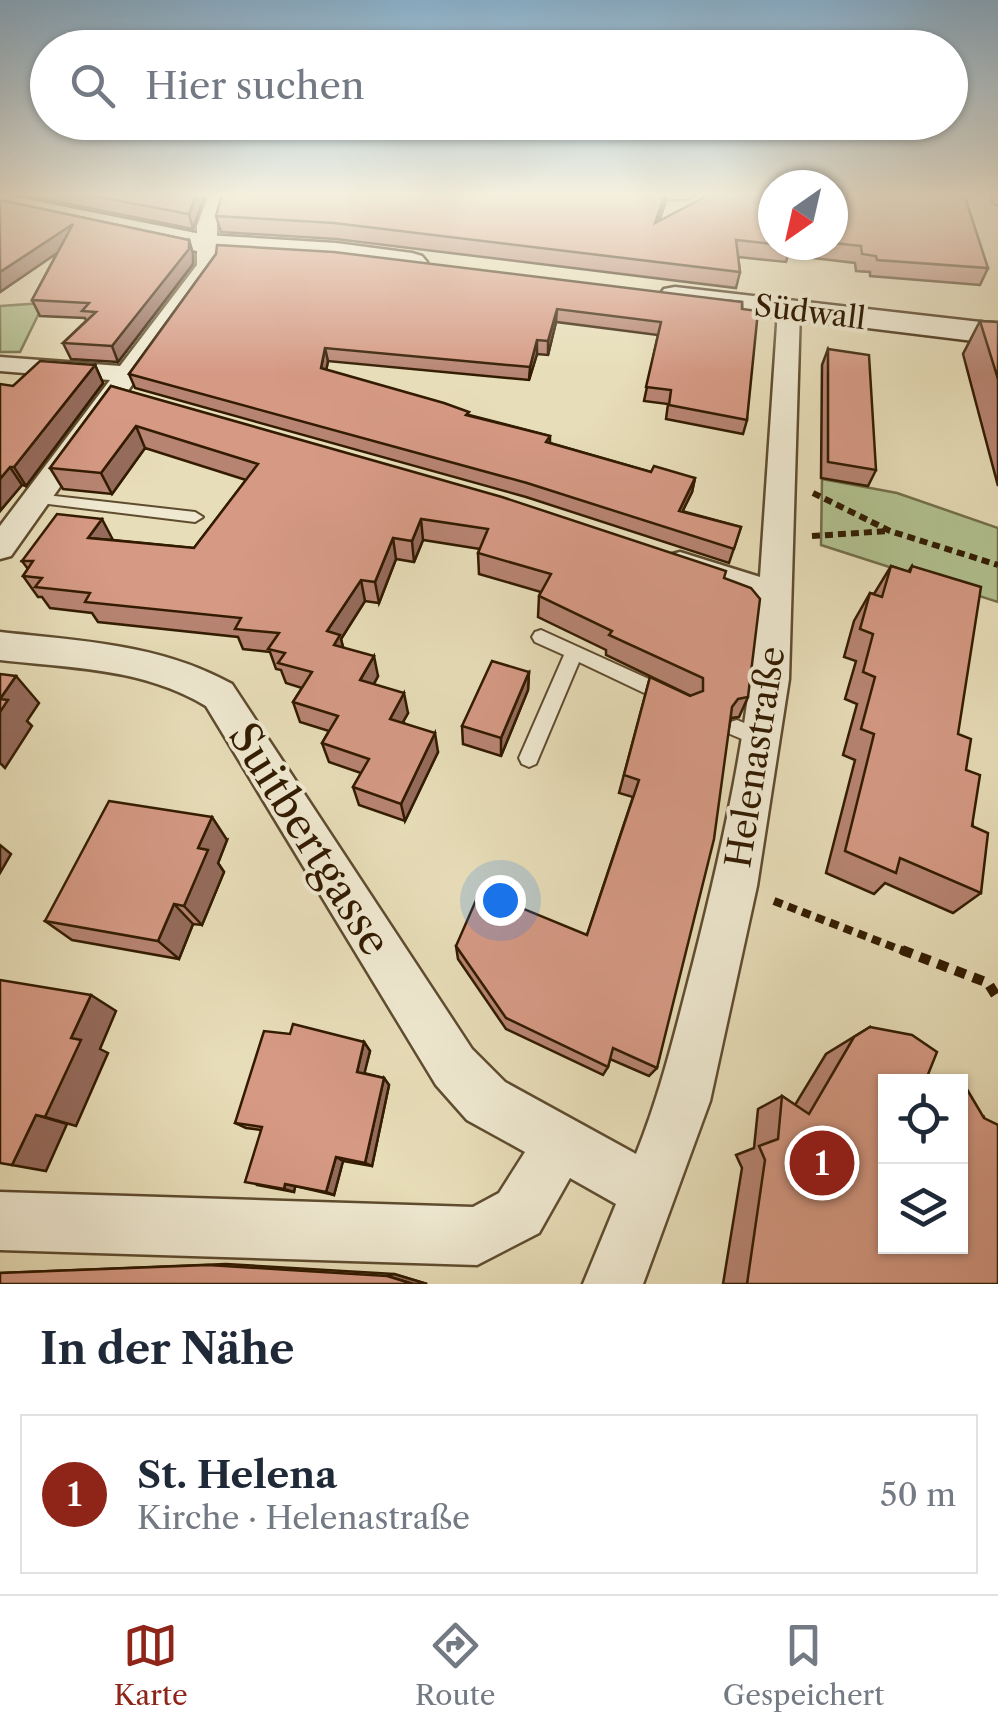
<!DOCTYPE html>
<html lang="de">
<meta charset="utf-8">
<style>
body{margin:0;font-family:"Libre Caslon Text",serif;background:#f2f2f3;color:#1f2937}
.controls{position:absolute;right:30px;bottom:30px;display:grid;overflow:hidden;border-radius:0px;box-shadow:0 2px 8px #0004}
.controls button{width:90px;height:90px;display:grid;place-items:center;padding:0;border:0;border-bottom:2px solid #e0e1e3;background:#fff;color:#1f2937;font:50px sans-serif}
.compass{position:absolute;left:758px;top:170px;width:90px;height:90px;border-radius:50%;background:#fff;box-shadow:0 2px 8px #0004;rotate:214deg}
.you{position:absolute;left:500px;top:900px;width:35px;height:35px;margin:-25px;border:8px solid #fff;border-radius:50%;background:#1a73e8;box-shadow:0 0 0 15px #1a73e833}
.badge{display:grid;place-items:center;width:65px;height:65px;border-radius:50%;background:#8f2418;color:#fff;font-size:32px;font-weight:700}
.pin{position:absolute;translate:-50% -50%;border:5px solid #fff;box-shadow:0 2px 10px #0006}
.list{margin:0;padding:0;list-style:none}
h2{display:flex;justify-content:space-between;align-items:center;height:130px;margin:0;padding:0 40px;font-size:42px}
h2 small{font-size:32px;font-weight:400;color:#747a83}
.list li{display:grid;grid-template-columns:65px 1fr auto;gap:30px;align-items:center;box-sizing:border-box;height:160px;margin:0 20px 20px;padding:0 20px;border:2px solid #e0e1e3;border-radius:0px}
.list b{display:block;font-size:38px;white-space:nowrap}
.list p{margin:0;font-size:32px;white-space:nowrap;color:#747a83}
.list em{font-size:32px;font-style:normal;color:#747a83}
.icon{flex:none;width:55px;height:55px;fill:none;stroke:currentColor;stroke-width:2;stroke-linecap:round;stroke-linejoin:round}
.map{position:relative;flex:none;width:998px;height:1284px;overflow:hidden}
.search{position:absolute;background:#fff;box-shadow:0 2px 8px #0004;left:30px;right:30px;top:30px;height:110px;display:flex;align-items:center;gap:25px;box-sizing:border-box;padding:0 35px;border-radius:55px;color:#747a83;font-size:38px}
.sheet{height:310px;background:#fff}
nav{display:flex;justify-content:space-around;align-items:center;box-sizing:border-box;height:140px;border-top:2px solid #e0e1e3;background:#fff;font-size:28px;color:#747a83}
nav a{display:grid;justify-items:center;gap:5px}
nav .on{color:#8f2418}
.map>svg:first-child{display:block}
.green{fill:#b2c291;stroke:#726e49;stroke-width:2.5}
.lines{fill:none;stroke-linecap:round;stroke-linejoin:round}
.lane-casing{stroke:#5f4c2f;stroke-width:4}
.street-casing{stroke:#5f4c2f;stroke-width:5}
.secondary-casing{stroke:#321b01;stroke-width:5}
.path-far2{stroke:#321b01;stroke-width:6;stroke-dasharray:8 5;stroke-linecap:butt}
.path-far1{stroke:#321b01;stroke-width:8;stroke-dasharray:9 6;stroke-linecap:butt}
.path{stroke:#321b01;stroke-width:10;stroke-dasharray:11 8;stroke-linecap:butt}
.lane{fill:#efe9d1;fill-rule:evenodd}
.street{fill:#efe9d1;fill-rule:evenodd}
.secondary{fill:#efe9d1;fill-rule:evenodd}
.wall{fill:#b78472;stroke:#321b01;stroke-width:2.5}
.shaded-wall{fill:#956b5c;stroke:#321b01;stroke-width:2.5}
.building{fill:#d59984;stroke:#321b01;stroke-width:2.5}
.labels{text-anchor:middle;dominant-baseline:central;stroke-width:8;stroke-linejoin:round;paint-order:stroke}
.far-street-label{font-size:30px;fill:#321b01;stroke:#efe9d1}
.street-label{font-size:35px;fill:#321b01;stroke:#efe9d1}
.near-street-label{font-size:42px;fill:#321b01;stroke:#efe9d1}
</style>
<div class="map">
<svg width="998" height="1284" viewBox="0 0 998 1284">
<rect width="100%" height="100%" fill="#e7ddb8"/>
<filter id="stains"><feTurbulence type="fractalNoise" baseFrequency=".002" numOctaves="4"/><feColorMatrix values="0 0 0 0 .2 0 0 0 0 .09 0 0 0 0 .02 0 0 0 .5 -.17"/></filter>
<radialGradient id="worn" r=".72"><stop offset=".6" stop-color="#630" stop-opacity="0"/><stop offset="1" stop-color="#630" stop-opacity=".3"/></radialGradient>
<g class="green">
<path d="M44,303L20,352H0V306Z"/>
<path d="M822,479L897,493L998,528V602L821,545Z"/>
</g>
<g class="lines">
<g class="lane-casing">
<g id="lane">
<path d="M992,194H998V205L993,202Z"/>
<path d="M37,494L195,512L203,517L195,522L32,502V496Z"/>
<path d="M541,630L673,690L675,695L673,700L666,703L659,700L579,662L536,764L529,767L522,764L519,758L564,655L535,642L532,637L535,632Z"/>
<path d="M737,720L768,733L771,739L768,745L761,747L730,734L727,728L730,722Z"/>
</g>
</g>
<g class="street-casing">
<g id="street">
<path d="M209,194H227L217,226V265L11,556L0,559V526L110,380L0,371V357L120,366L197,265V226Z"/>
<path d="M611,194H696L687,199H620Z"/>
<path d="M789,303L800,310L789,679L757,886L710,1101L643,1284H583L616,1204L570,1178L539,1233L477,1265L0,1250V1192L473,1207L499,1193L525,1152L467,1120L436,1085L206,706C143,668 71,668 0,660V632C81,641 160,644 232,684L472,1049L505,1082L636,1154C661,1092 676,1028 693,963C723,845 750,723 758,601L669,571L664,563L669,555L680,552L760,577L778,310Z"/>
</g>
</g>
<g class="secondary-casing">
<g id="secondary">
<path d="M0,194L206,235L336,243L412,253L422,256L427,262L422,268L412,271L336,261L206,253L0,209Z"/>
<path d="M675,287L998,324V344L664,303L659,296L664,289Z"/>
</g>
</g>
<g class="path-far2">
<path d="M813,493L890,531L998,565"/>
<path d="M812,536L889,531"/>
</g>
<path class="path-far1" d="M774,901L909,953"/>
<path class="path" d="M902,950L988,983L998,999"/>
<use href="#lane" class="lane"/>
<use href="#street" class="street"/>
<use href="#secondary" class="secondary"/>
</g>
<g class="wall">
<path d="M19,194H205L193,229Z"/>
<path d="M773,194V245H833V194L988,268L980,285L870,276V272L856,271L855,263L788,255L786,262L738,257L740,272L736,288L336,239L221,232L216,216L665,203L659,222Z"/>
<path d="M0,200L189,240L193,254V264L118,362L71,359L63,343L86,321L85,318L40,316L32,300L57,253L0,292Z"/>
<path d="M216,254L742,302L747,420L743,434L666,419L668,404L644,401L658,335L556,322L548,355L537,354L529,380L328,361L326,370L469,415L550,436V443L651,472L695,478L692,492L682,511L741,527L729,563L526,497L135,388L129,374Z"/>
<path d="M980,321L998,322V486L963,354Z"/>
<path d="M828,349L876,470L868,486L821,478L822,365Z"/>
<path d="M95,365L103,383L26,486L22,485L0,511L13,386Z"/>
<path d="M111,386L724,578L748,697L739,717L731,718L657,1068L649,1076L610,1059L608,1067L603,1075L506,1029L458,959L456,946L587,935L633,797L619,793L650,677L691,696L606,655V650L538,617L539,596L541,592L479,574L478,553L480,549L423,540L414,562L396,559L379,603L365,601L341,639L343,647L378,676L374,684L408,713L403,722L438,752L405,821L359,805L353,787L361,773L329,762L322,743L329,731L300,722L293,702L302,688L286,683L281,670L276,669L270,652L243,649L238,637L98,622L92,613L50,608L42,597H38L23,576L28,569L22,561L113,540L194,548L246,480L145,448L112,494L63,489L50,468Z"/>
<path d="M891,566L908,572L912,566L966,770L981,893L953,913L885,883L874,894L826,873L855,760L843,755L857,704L845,699L856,661L844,657L854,621L870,593L874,594Z"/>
<path d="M529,672L528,690L501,756L463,744L462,726Z"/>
<path d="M227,840L218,863L224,872L202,925L193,924L179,959L72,940L45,921Z"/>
<path d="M870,1027L886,1082V1246L984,1118L998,1284H723L742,1168L736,1155L754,1148L758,1109L782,1096L795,1105L826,1054Z"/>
<path d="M290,1034L364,1042L370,1051L364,1073L384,1078L389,1085L372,1166L343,1161L334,1195L295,1186L294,1192L257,1185L261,1130L246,1128L235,1123Z"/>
<path d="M226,1264L394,1274L427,1284H0V1273Z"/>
</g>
<g class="shaded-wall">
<path d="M197,194H205L193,229L189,214Z"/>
<path d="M665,194V203L653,239L655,223Z"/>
<path d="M73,224L79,238L0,292V272Z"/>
<path d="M189,240L193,254V264L118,362L112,346Z"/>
<path d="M557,309L556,322L548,355V341Z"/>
<path d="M537,340V354L529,380L530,367Z"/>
<path d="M325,348L328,361L324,382L321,368Z"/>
<path d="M95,365L103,383L26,486L14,467Z"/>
<path d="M136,426L145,448L112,494L101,473Z"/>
<path d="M10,467L22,485L0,511V479Z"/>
<path d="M695,478L692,492L676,525L679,511Z"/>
<path d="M102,519L113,540L88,538Z"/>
<path d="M421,519L423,540L414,562L412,541Z"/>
<path d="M393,538L396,559L379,603L375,582Z"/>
<path d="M361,580L365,601L341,639L345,656L333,652L327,631Z"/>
<path d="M374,656L378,676L365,700L360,680Z"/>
<path d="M529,672L528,690L501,756V738Z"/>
<path d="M16,676L39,703L27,721L32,726L5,768L0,763V699Z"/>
<path d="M404,693L408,713L394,738L390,719Z"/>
<path d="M435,733L438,752L405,821L401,804Z"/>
<path d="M212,817L227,840L218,863L224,872L202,925L184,906L198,848Z"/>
<path d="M0,845L11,854L0,873Z"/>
<path d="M174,904L193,924L179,959L158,941Z"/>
<path d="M91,995L116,1011L100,1049L108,1053L76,1126L45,1117L71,1038Z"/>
<path d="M364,1042L370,1051L363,1079L357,1072Z"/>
<path d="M384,1078L389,1085L372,1166L365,1163Z"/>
<path d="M36,1115L67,1124L46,1171L12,1165Z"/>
<path d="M336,1157L343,1161L334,1195L326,1192Z"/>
<path d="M285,1184L295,1186L294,1192L284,1189Z"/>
<path d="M394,1274L427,1284H413L387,1276Z"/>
</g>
<g class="building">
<path d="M83,194H197L189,214Z"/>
<path d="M222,194H665L655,223L711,194H773V244L736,240L740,272L334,223L216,216Z"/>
<path d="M833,194H964L988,268L877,260L876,256L862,254L861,246L833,243Z"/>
<path d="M0,200L189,240V249L112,346L63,343L96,312L82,311L89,303L32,300L73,224L0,272Z"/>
<path d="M217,245L334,252L742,302V309L758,311L747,420L669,405L671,390L646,387L661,322L557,309L548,341L537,340L530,367L325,348L321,368L444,403L469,412L466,415L550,436L546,442L651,472L654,466L695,478L679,511L741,527L734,549L527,483L129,374L216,254Z"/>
<path d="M980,321L998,322V379Z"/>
<path d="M828,349L869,355L876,470L828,462Z"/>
<path d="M40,361L95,365L14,467H10L0,479V384L13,386Z"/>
<path d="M111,386L502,497L726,571L724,578L751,588L760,599L748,697L738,699L732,707L714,839L657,1068L613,1048L608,1067L506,1018L456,946L480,891L587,935L639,780L624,775L650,677L690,696L703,691V678L609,635L612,631L539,596L551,574L478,553L488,529L421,519L412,541L393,538L375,582L361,580L327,631L340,635L334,645L374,656L360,680L404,693L390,719L435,733L401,804L353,787L369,759L322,743L338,716L293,702L312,672L278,663L285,653L268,649L279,633L235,629L241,618L85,602L90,593L35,587L42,578L23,576L33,561H22L57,514L102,519L88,538L194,548L258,464L136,426L101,473L50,468Z"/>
<path d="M891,566L910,572L912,566L981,587L958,734L971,739L966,770L980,775L972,826L988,833L981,893L900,858L896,873L845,851L874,734L861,729L875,677L863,672L873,634L860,629L870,593L882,597Z"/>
<path d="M492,661L529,672L501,738L462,726Z"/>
<path d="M0,674L16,676L0,699L8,700L0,712Z"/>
<path d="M109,801L212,817L198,848L208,850L184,906L174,904L158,941L45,921Z"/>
<path d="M0,980L91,995L71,1038L81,1040L45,1117L36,1115L12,1165L0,1163Z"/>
<path d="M293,1024L364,1042L357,1072L384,1078L365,1163L336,1157L326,1192L285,1184L284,1189L245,1182L262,1127L235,1123L264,1031L290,1034Z"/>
<path d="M870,1027L912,1035L937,1052L925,1082H886V1246H960V1087L965,1086L984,1118L998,1125V1284H747L765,1160L759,1146L778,1139L782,1096L809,1114L854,1037Z"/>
<path d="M208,1265L387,1276L413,1284H0V1273Z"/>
</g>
<linearGradient id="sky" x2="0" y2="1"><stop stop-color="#8ab6d6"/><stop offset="0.52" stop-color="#f4f0df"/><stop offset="1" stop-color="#f4f0df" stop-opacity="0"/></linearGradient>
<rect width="998" height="374" fill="url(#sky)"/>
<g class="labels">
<g class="far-street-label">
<text transform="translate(810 312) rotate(7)">Südwall</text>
</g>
<g class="street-label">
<text transform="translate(755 757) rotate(-81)">Helenastraße</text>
</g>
<g class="near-street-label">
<text transform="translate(310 839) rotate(58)">Suitbertgasse</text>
</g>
</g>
<rect width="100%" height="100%" filter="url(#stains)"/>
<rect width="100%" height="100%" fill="url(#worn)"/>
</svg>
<div class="controls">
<button><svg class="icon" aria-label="locate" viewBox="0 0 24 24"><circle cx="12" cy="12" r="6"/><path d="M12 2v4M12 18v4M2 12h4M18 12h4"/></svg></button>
<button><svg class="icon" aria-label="layers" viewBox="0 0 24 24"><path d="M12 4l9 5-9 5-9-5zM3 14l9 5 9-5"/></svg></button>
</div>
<svg class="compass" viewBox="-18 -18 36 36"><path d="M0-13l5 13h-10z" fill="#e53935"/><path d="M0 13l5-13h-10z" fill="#747a83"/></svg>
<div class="you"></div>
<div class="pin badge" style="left:822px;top:1163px">1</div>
<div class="search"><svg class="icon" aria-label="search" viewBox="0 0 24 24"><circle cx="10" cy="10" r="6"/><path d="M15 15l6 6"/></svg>Hier suchen</div>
</div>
<section class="sheet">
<h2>In der Nähe<small></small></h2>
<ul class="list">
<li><span class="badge">1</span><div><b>St. Helena</b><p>Kirche · Helenastraße</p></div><em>50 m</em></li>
</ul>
</section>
<nav>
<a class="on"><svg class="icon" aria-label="map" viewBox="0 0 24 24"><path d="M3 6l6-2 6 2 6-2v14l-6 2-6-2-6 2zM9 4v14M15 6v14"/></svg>Karte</a>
<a><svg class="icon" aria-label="directions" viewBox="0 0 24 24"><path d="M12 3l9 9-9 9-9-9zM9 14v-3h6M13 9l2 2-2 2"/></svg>Route</a>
<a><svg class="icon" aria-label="saved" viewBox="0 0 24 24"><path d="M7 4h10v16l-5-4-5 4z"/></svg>Gespeichert</a>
</nav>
